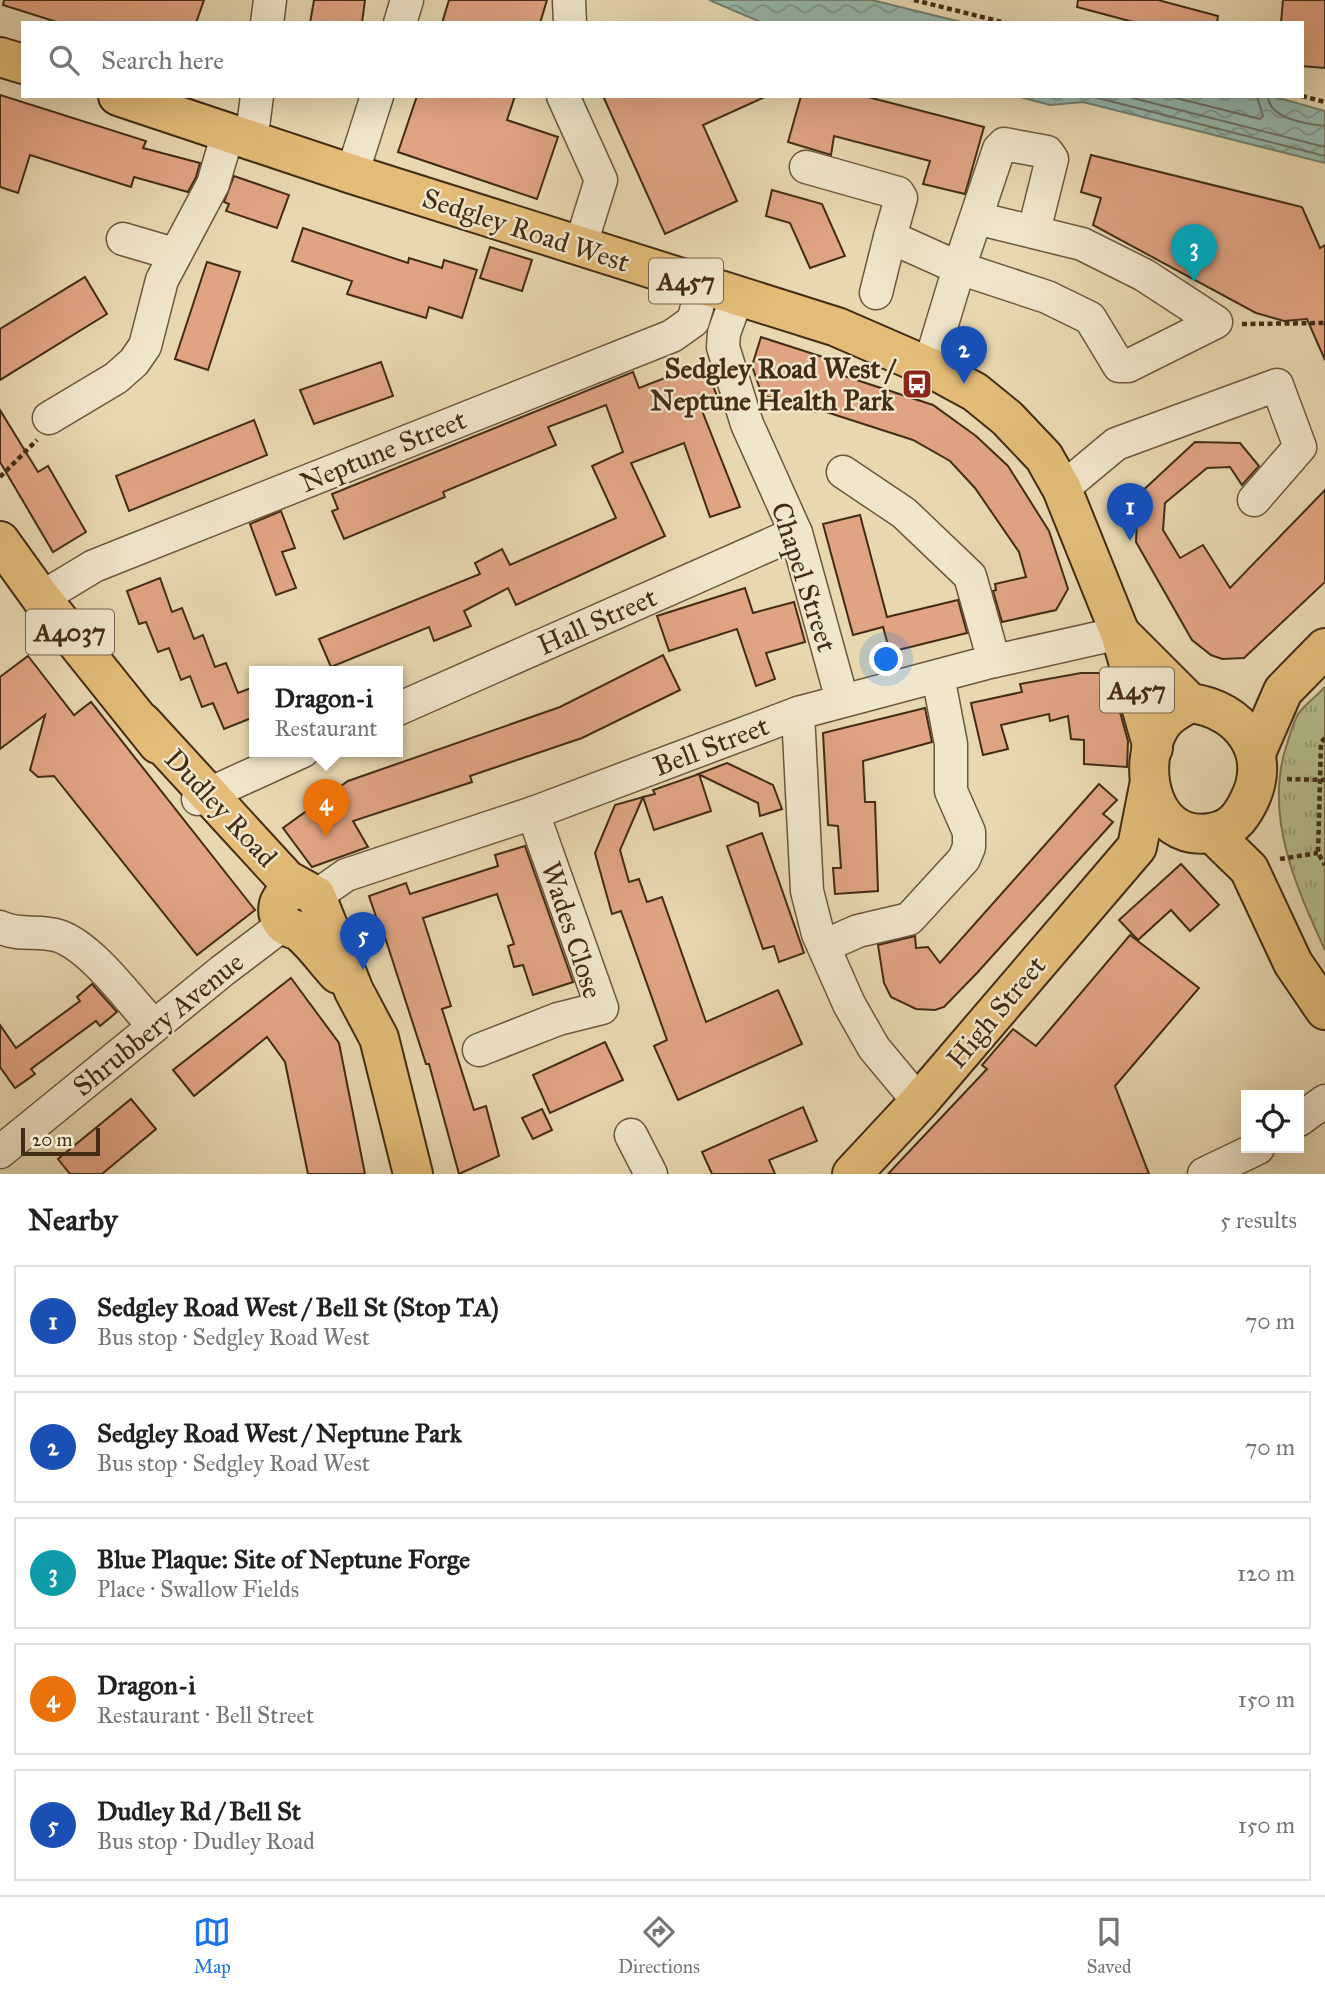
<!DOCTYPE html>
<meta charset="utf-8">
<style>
body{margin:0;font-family:"IM FELL Great Primer",serif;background:#f2f2f2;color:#202124}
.controls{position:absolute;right:21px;bottom:21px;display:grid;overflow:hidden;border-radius:0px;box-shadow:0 7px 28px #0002}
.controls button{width:63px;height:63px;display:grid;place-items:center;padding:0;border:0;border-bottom:2px solid #e0e0e0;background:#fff;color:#202124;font:35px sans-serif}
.scale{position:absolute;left:21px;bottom:18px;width:79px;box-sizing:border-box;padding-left:7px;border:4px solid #432c15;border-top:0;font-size:19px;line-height:24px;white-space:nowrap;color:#432c15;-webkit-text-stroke:5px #f0e6cc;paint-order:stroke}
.you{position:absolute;left:887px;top:660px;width:24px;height:24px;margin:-18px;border:5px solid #fff;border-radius:50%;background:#1a73e8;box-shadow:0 0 0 10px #1a73e833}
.badge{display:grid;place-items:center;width:46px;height:46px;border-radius:50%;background:#1a73e8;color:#fff;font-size:23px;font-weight:700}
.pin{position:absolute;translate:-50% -58px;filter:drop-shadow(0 2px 4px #0008)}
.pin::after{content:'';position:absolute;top:37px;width:24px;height:21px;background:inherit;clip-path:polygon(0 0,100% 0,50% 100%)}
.popup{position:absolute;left:249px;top:666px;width:154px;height:91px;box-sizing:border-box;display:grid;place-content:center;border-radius:0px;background:#fff;filter:drop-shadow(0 2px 5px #0005);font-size:23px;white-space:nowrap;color:#757577}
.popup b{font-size:26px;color:#202124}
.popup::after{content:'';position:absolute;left:50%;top:100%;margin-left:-14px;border:14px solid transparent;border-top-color:#fff}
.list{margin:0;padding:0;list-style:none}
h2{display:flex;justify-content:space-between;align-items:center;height:91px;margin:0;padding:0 28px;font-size:30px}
h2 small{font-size:23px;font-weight:400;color:#757577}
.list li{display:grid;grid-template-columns:46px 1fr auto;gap:21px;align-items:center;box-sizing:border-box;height:112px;margin:0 14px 14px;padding:0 14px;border:2px solid #e0e0e0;border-radius:0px}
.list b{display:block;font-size:26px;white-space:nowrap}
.list p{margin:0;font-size:23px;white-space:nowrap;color:#757577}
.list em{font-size:23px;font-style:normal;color:#757577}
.icon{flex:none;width:38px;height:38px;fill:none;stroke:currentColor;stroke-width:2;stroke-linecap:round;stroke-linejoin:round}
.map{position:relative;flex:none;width:1325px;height:1174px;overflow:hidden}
.search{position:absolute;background:#fff;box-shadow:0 7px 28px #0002;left:21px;right:21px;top:21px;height:77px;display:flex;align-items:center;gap:18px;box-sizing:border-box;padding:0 24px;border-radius:0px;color:#757577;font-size:26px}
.sheet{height:721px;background:#fff}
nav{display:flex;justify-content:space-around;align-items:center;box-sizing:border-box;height:98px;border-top:2px solid #e0e0e0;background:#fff;font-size:19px;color:#757577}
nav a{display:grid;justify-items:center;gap:4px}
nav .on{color:#1a73e8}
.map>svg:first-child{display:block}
.park{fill:url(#park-tufts);stroke:#7c7650;stroke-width:2}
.water{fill:url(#water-waves);stroke:#758170;stroke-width:2}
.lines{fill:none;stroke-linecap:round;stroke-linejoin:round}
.shore{stroke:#6d7261;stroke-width:2}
.building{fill:#e1a483;stroke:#432c15;stroke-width:2}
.minor-casing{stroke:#6c573c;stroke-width:35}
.major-casing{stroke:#432c15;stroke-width:42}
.path{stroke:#432c15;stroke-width:4.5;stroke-dasharray:5 3.5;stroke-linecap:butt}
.minor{stroke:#f0e6cc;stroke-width:32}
.major{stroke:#e4bc78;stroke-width:38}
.labels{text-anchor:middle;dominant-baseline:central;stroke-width:5;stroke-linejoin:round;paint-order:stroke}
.shield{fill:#f0e6cc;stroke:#77644c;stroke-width:2}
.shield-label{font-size:26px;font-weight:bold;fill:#432c15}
.street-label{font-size:28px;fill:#432c15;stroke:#f0e6cc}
.poi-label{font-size:28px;font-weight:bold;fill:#432c15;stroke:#f0e6cc;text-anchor:end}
</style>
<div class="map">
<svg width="1325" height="1174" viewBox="0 0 1325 1174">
<defs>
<pattern id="park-tufts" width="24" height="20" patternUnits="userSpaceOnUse" patternTransform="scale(1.75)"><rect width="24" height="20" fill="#b5bf8c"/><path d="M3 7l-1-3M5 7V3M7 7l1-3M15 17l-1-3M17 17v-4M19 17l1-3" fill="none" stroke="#959b71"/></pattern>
<pattern id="water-waves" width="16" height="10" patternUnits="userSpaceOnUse" patternTransform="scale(1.75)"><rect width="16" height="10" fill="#97b9ad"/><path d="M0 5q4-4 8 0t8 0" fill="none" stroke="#7d978c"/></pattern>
</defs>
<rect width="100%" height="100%" fill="#e8d8b0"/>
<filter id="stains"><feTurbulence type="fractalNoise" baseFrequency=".00286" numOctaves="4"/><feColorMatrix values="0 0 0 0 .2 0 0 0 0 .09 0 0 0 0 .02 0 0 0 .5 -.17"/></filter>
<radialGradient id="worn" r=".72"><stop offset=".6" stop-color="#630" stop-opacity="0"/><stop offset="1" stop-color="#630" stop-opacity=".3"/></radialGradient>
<path class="park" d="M1325,687V950C1296,887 1263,814 1287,744C1290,734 1293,723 1298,714C1305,704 1317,696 1325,687Z"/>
<g class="water">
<path d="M709,0H872L965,23H763Z"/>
<path d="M1016,96H1272L1325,111V163L1083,102L1050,105Z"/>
</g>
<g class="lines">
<g class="shore">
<path d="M1090,96L1325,156"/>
<path d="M1125,96L1325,147"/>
<path d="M1168,96L1260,119L1263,116L1257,96"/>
<path d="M1268,96C1269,119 1306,124 1325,126"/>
</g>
</g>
<g class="building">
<path d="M4,0H204L196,23H60L3,5Z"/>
<path d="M314,0H365L362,23H310Z"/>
<path d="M449,0H547L540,23H442Z"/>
<path d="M1078,0H1158L1218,16L1217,23H1137L1077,7Z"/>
<path d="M1283,0H1325V68L1302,66V23H1281Z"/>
<path d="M0,95L146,141L143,148L200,163L196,177L188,192L134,177L131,187L30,155L18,193L0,187Z"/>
<path d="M417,96H515L507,120L558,137L537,199L398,152Z"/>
<path d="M603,96H767L703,125L737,201L665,234Z"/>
<path d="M801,96H864L984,127L965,194L923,184L930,161L834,136L831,155L788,142Z"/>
<path d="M1091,155L1302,207L1320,248L1325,245V360L1307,319L1284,321L1256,313L1093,225L1101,198L1081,192Z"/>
<path d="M234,176L289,195L277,228L226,211L229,204L224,202Z"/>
<path d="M772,190L822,204L845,256L810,268L790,223L766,216Z"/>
<path d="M303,228L408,263L409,258L442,268L444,260L477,270L462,318L429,307L426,318L347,294L352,281L292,261Z"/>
<path d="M490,247L532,260L522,291L480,278Z"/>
<path d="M207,262L240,272L208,370L175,359Z"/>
<path d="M85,277L107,314L0,380V329Z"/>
<path d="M761,337L832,360L829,371L933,405L976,436L1008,466L1049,531L1068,589L1056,610L1002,622L993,591L996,590L995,584L1026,577L1019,552L975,488L950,461L913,440L817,409L816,412L762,395L752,366Z"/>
<path d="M381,362L393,396L314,424L300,390Z"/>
<path d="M704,363L717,396L699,403L740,507L710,517L684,443L631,463L665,536L516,605L508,588L464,611L471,626L434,641L429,627L331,667L319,639L480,574L475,563L502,549L510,565L616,518L592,466L623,452L606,405L548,427L556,445L443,492L445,497L344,539L332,511L338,509L332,494L633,372L639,388Z"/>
<path d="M0,410L38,472L48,466L86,532L53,552L0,462Z"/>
<path d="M254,420L267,455L129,511L116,476Z"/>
<path d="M1195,442L1240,443L1259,466L1242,485L1230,467L1207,468L1165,503L1163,530L1180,558L1203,545L1230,588L1325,490V582L1244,658L1222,659L1211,655L1192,640L1136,542L1138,495Z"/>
<path d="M281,511L295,548L282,552L296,588L276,595L250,524Z"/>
<path d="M860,515L887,617L958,600L967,633L890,652L883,627L853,635L823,524Z"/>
<path d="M160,578L172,612L182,608L194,639L203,635L215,667L226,663L238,693L254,687V717L224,729L213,703L202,707L190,676L181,680L169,648L158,652L146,622L139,624L127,591Z"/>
<path d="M745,588L753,613L794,602L805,642L766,653L775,679L756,686L737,629L669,651L657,616Z"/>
<path d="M663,655L680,690L582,738L470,776L472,782L353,821L368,847L312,867L283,828L348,781L560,707Z"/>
<path d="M28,656L74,715L91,702L255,910L197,955L54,776L38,777L30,770L45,715L0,749V677Z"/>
<path d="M1081,673H1099L1111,680L1128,741L1127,767L1084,764V740L1071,739L1068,716L1050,721L1049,714L1001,725L1008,749L983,755L971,703L1022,692L1020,684Z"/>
<path d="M925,708L932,742L863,761L865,802H875L878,891L835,894L833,868H841L838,826L828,825L823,733Z"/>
<path d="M727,763L773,785L782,809L760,816L758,803L698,774Z"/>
<path d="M699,774L711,811L654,830L643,797L655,794L653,790Z"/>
<path d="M1099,784L1117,800L1103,814L1113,822L977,973L944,1007L935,1010L916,1009L891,997L884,983L878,945L915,936L916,948L928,947L940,963Z"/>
<path d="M643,797L620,850L629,882L639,879L647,902L662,897L706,1022L778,990L802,1044L678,1100L654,1046L667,1040L621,911L612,914L595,853L615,805Z"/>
<path d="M762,833L804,953L779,962L774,946L763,949L727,846Z"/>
<path d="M525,846L573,982L533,995L523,965L514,967L508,946L514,944L497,894L423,918L451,1006L442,1009L474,1110L486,1106L499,1156L459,1174L429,1064H426L383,931H381L369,896L406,883L410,894L498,866L495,855Z"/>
<path d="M1181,864L1219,905L1190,931L1171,910L1138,940L1119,920Z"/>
<path d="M1130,935L1199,988L1115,1086L1149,1174H888L987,1069L982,1065L1013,1029L1036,1046Z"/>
<path d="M291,978L339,1043L365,1174H308L285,1062L267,1037L194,1096L173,1070Z"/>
<path d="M92,984L117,1012L100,1026L96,1021L31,1069L35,1074L15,1088L0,1067V1025L16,1048L80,1001L77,997Z"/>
<path d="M605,1042L623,1080L550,1113L533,1075Z"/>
<path d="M131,1099L156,1129L102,1174H70L58,1159Z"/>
<path d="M803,1107L817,1141L769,1160L775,1174H712L702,1152Z"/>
<path d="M542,1109L552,1130L533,1139L522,1118Z"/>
</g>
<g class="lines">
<g class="minor-casing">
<g id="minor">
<path d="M569,0L570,23"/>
<path d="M267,23L270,0"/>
<path d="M400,23L407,0"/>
<path d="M563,96L601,180L580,247"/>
<path d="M251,142L257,96"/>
<path d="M806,167L898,193L901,198L890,237L959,268L929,367"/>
<path d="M352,174L377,96"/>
<path d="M976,218L1082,244L1144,275L1216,322L1128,366H1119L1090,318L1047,297L959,268L999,149L1004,144L1047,152L1052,159L1034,231"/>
<path d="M123,239L174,254"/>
<path d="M876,293L890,237"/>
<path d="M737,297L724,333L723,347L747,424L796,533L842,700"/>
<path d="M49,418L116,378L134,362L145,346L162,280L213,184L228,133"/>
<path d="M843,472L904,513L970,576L994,661"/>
<path d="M1062,489L1116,444L1277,385L1300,447L1254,500"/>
<path d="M41,598L94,566L672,336L693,321L703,286"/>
<path d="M398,709L796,533"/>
<path d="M798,713L807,891L818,934L849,1004L874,1048L919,1102"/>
<path d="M198,799L303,751"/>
<path d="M316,896L346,875L533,813L798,713L986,663L1120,633"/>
<path d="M0,927C19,937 39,929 59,936C93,948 129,1000 154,1026"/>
<path d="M824,946L858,931L909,919L964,859L969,847V832L951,791V744L938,676"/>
<path d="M479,1050L558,1019L602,1008L533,813"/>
<path d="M1299,1120L1325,1101"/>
<path d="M631,1135L651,1174"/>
<path d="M0,1152L222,971L284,924"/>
<path d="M1204,1174L1258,1148"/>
</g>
</g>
<g class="major-casing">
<g id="major">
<path d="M0,57L23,64"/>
<path d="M118,96L352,174L837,327L929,367L975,392L1007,418L1044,457L1062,489L1120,633L1153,748"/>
<path d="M0,541L41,598L158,744"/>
<path d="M1122,635L1190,703"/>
<path d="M1190,703C1241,709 1273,753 1249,801C1240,819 1231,830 1210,833C1152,842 1135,766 1161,725C1168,714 1179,709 1190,703Z"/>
<path d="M142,722L287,880L316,896L354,991L379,1038L413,1174"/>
<path d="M1256,753L1283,691L1325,648"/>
<path d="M1212,833L1249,869L1293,963L1325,1010"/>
<path d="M303,889C285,888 271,905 282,922C287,929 295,928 301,933C314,944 326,961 338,974"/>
<path d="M852,1174L919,1102L1137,847L1149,786"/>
</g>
</g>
<g class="path">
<path d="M914,0L1006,23"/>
<path d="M1302,96L1325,102"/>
<path d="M1242,324L1325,323"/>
<path d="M0,477L37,440"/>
<path d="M1325,738L1321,742L1318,853L1325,865"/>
<path d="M1287,779L1325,780"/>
<path d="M1280,859L1318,853"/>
</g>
<use href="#minor" class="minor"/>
<use href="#major" class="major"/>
</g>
<defs>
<g id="bus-square" transform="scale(1.575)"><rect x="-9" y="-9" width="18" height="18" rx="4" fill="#8f2418" stroke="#f0e6cc"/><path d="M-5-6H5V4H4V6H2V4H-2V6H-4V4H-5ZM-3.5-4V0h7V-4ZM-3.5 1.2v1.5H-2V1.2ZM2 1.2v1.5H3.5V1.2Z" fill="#fff"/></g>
</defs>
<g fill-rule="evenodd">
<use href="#bus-square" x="917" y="384"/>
</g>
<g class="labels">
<g class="shield">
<rect x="649" y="258.5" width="74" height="45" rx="5"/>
<rect x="26" y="609.5" width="88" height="45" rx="5"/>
<rect x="1100" y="667.5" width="74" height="45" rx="5"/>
</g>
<g class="shield-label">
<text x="686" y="281">A457</text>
<text x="70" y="632">A4037</text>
<text x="1137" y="690">A457</text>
</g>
<g class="street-label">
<text transform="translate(526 230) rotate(18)">Sedgley Road West</text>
<text transform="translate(383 451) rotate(-22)">Neptune Street</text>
<text transform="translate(804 577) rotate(72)">Chapel Street</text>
<text transform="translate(597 621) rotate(-24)">Hall Street</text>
<text transform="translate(711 746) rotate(-21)">Bell Street</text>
<text transform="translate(221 808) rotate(47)">Dudley Road</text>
<text transform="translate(572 930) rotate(72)">Wades Close</text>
<text transform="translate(996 1012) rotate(-50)">High Street</text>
<text transform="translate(158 1024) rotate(-39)">Shrubbery Avenue</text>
</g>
<g class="poi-label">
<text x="894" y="368">Sedgley Road West /<tspan x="894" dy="32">Neptune Health Park</tspan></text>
</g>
</g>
<rect width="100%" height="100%" filter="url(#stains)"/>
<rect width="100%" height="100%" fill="url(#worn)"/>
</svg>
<div class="controls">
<button><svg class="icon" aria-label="locate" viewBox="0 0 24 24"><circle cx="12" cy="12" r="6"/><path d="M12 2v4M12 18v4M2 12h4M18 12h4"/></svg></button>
</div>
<div class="scale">20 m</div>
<div class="you"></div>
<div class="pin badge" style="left:1130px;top:541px;background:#1a4fb4">1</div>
<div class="pin badge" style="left:964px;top:384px;background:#1a4fb4">2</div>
<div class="pin badge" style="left:1194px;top:282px;background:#0f9aa8">3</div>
<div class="pin badge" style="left:326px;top:837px;background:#e8710a">4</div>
<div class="popup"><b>Dragon-i</b>Restaurant</div>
<div class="pin badge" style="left:363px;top:970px;background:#1a4fb4">5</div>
<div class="search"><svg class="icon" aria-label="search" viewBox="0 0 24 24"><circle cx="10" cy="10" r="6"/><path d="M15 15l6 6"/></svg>Search here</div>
</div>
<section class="sheet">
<h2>Nearby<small>5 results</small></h2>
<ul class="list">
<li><span class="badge" style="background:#1a4fb4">1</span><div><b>Sedgley Road West / Bell St (Stop TA)</b><p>Bus stop · Sedgley Road West</p></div><em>70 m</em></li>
<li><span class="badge" style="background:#1a4fb4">2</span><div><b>Sedgley Road West / Neptune Park</b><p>Bus stop · Sedgley Road West</p></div><em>70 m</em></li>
<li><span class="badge" style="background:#0f9aa8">3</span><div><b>Blue Plaque: Site of Neptune Forge</b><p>Place · Swallow Fields</p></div><em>120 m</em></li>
<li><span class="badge" style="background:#e8710a">4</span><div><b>Dragon-i</b><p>Restaurant · Bell Street</p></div><em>150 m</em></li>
<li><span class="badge" style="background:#1a4fb4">5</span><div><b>Dudley Rd / Bell St</b><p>Bus stop · Dudley Road</p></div><em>150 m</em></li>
</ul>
</section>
<nav>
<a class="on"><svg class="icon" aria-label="map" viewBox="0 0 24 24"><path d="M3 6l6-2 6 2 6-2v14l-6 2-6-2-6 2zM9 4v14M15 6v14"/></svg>Map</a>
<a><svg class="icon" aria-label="directions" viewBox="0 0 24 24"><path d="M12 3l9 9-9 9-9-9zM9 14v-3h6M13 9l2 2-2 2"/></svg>Directions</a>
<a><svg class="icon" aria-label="saved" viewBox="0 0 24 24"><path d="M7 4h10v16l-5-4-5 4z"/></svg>Saved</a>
</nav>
